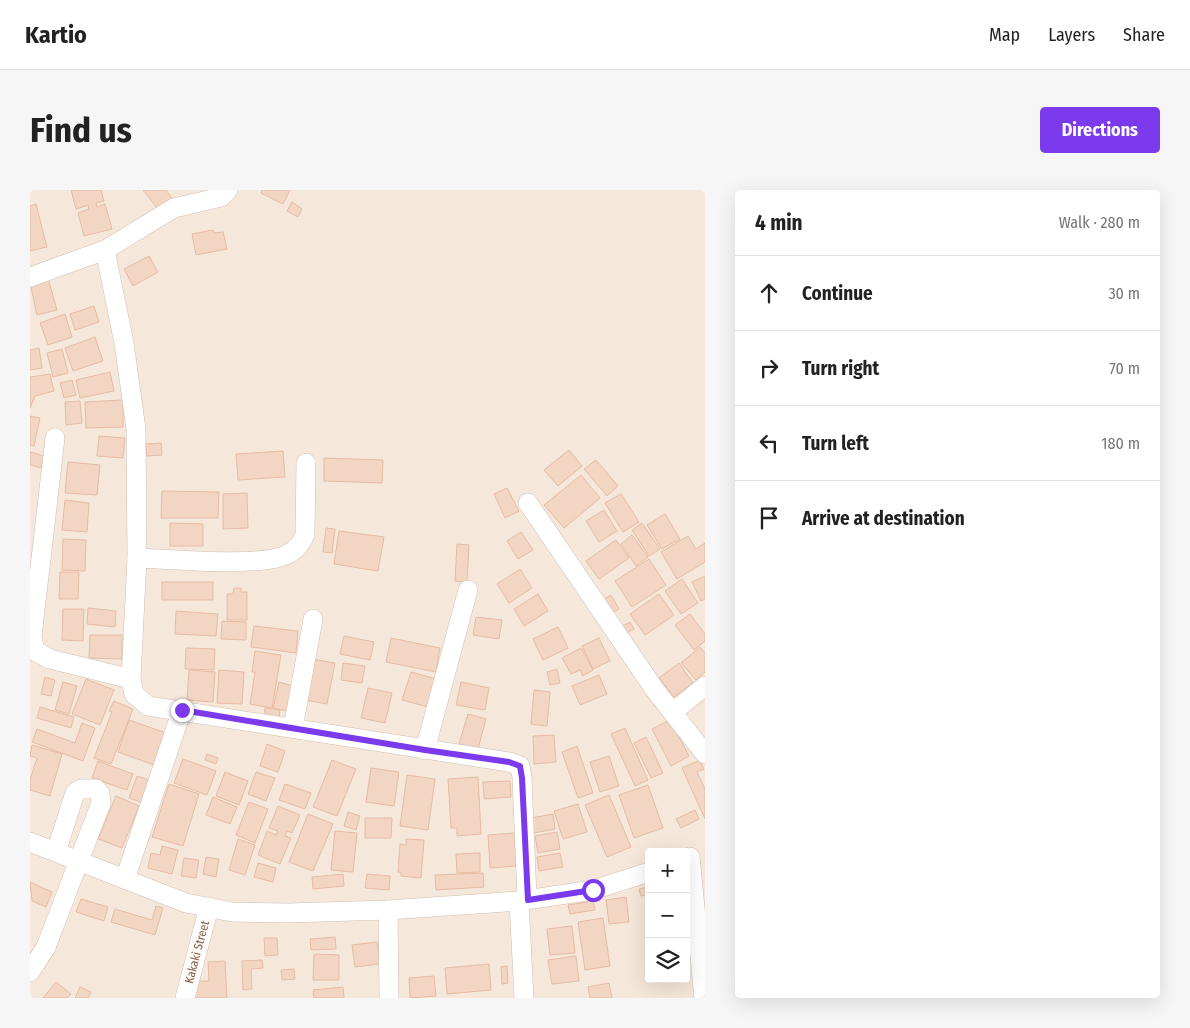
<!DOCTYPE html>
<meta charset="utf-8">
<style>
body{margin:0;font-family:"Fira Sans Condensed",sans-serif;background:#f6f6f6;color:#222}
.controls{position:absolute;right:15px;bottom:15px;display:grid;overflow:hidden;border-radius:5px;box-shadow:0 5px 20px #0002}
.controls button{width:45px;height:45px;display:grid;place-items:center;padding:0;border:0;border-bottom:1px solid #e0e0e0;background:#fff;color:#222;font:25px sans-serif}
.stop{position:absolute;width:15px;height:15px;margin:-11px;border:4px solid #7c3aed;border-radius:50%;background:#fff}
.stop.end{background:#7c3aed;border-color:#fff;box-shadow:0 1px 5px #0008}
.list{margin:0;padding:0;list-style:none}
h2{display:flex;justify-content:space-between;align-items:center;height:65px;margin:0;padding:0 20px;font-size:21px}
h2 small{font-size:16px;font-weight:400;color:#767676}
.list li{display:grid;grid-template-columns:32px 1fr auto;gap:15px;align-items:center;box-sizing:border-box;height:75px;padding:0 20px;border-top:1px solid #e0e0e0}
.list b{display:block;font-size:19px;white-space:nowrap}
.list em{font-size:16px;font-style:normal;color:#767676}
.icon{flex:none;width:28px;height:28px;fill:none;stroke:currentColor;stroke-width:2;stroke-linecap:round;stroke-linejoin:round}
.map{position:relative;flex:none;width:675px;height:808px;overflow:hidden;border-radius:5px}
header{display:flex;align-items:center;gap:30px;box-sizing:border-box;height:70px;padding:0 25px;background:#fff;border-bottom:1px solid #e0e0e0}
header strong{font-size:24px}
nav{display:flex;gap:28px;margin-inline-start:auto;font-size:18px}
.intro{display:flex;align-items:center;justify-content:space-between;box-sizing:border-box;height:120px;padding:0 30px}
h1{margin:0;font-size:35px}
.button{padding:12px 22px;border-radius:5px;background:#7c3aed;color:#fff;font-size:18px;font-weight:700}
main{display:flex;gap:30px;padding:0 30px}
aside{flex:1;background:#fff;border-radius:5px;box-shadow:0 5px 20px #0002}
.map>svg:first-child{display:block}
.residential{fill:#f5e8da;fill-rule:evenodd}
.building{fill:#f3d5c3;stroke:#e6bba3}
.lines{fill:none;stroke-linecap:round;stroke-linejoin:round}
.minor-casing{stroke:#d1beb0;stroke-width:20}
.minor{stroke:#fff;stroke-width:19}
.route{stroke:#7c3aed;stroke-width:6}
.labels{text-anchor:middle;dominant-baseline:central;stroke-width:4;stroke-linejoin:round;paint-order:stroke}
.street-label{font-size:12px;fill:#7a5c4d;stroke:#fffaf3}
</style>
<header>
<strong>Kartio</strong>
<nav><a>Map</a><a>Layers</a><a>Share</a></nav>
</header>
<div class="intro"><h1>Find us</h1><a class="button">Directions</a></div>
<main>
<div class="map">
<svg width="675" height="808" viewBox="0 0 675 808">
<rect width="100%" height="100%" fill="#fdf6ec"/>
<path class="residential" d="M0,0H675V808H0ZM619,662H656V789H619Z"/>
<g class="building">
<path d="M41,0H71L74,11L66,13L67,17L75,14L82,39L54,46L48,23L59,19L58,15L46,19Z"/>
<path d="M113,0H136L144,11L130,22Z"/>
<path d="M232,0H260L253,14L231,3Z"/>
<path d="M262,12L272,19L268,27L257,21Z"/>
<path d="M6,14L17,57L0,61V16Z"/>
<path d="M183,40L184,43L193,42L197,59L166,65L162,44Z"/>
<path d="M119,66L128,82L103,96L94,79Z"/>
<path d="M18,88L27,120L7,125L0,93Z"/>
<path d="M64,116L69,132L45,140L40,124Z"/>
<path d="M35,124L42,147L18,155L10,133Z"/>
<path d="M65,147L73,171L43,181L35,158Z"/>
<path d="M9,158L12,178L0,180V160Z"/>
<path d="M32,159L38,183L23,187L17,163Z"/>
<path d="M80,182L84,201L50,208L46,190Z"/>
<path d="M20,184L24,201L5,206L0,218V187Z"/>
<path d="M42,190L46,205L34,208L30,193Z"/>
<path d="M93,210V237L56,238L55,212Z"/>
<path d="M50,211L52,233L36,235L35,212Z"/>
<path d="M0,226L10,228L4,256L0,255Z"/>
<path d="M69,246L95,248L93,268L67,266Z"/>
<path d="M131,253L132,265L117,266L116,254Z"/>
<path d="M539,260L552,276L528,296L514,280Z"/>
<path d="M253,261L255,287L208,290L206,264Z"/>
<path d="M0,262L14,266L11,278L0,275Z"/>
<path d="M294,268L353,270L352,293L294,291Z"/>
<path d="M566,270L588,296L577,306L554,279Z"/>
<path d="M38,272L70,275L67,305L35,303Z"/>
<path d="M551,285L570,308L534,338L514,315Z"/>
<path d="M477,298L489,321L475,328L464,304Z"/>
<path d="M132,301L189,302L188,328H131Z"/>
<path d="M217,303L218,338L193,339V304Z"/>
<path d="M591,304L609,332L593,342L575,313Z"/>
<path d="M35,310L59,313L57,342L32,340Z"/>
<path d="M574,320L587,341L569,352L556,331Z"/>
<path d="M635,324L650,349L632,359L617,335Z"/>
<path d="M140,333L173,334V356H140Z"/>
<path d="M612,333L630,359L619,366L602,340Z"/>
<path d="M296,338L305,339L302,363L293,362Z"/>
<path d="M309,341L354,347L348,381L304,374Z"/>
<path d="M491,342L503,360L488,369L477,351Z"/>
<path d="M602,345L618,367L606,376L591,354Z"/>
<path d="M658,346L666,359L675,353V372L647,389L631,362Z"/>
<path d="M33,349L56,350L55,381L32,380Z"/>
<path d="M586,350L599,368L569,389L556,371Z"/>
<path d="M427,354L439,355L437,392L425,391Z"/>
<path d="M619,369L636,395L602,417L585,391Z"/>
<path d="M490,379L502,398L479,413L467,394Z"/>
<path d="M30,382H49L48,409H29Z"/>
<path d="M675,386V409L671,411L662,392Z"/>
<path d="M652,389L668,413L651,424L635,401Z"/>
<rect x="132" y="392" width="51" height="18"/>
<path d="M204,398H211V402H217V430H197V404H203Z"/>
<path d="M508,404L518,421L494,436L484,419Z"/>
<path d="M629,404L644,425L615,445L600,424Z"/>
<path d="M581,405L589,419L582,423L574,409Z"/>
<path d="M58,418L86,421L85,437L57,434Z"/>
<path d="M33,419H54L53,451L32,450Z"/>
<path d="M146,421L188,424L186,446L145,444Z"/>
<path d="M660,424L675,444V451L664,460L645,435Z"/>
<path d="M446,427L472,430L469,449L443,445Z"/>
<path d="M192,431L216,432V450L191,449Z"/>
<path d="M600,432L604,439L597,443L593,436Z"/>
<path d="M224,436L268,441L266,463L221,457Z"/>
<path d="M528,437L538,458L513,470L503,449Z"/>
<path d="M60,445H92V469L59,468Z"/>
<path d="M314,446L344,452L340,470L310,464Z"/>
<path d="M361,448L410,458L406,482L356,472Z"/>
<path d="M569,448L580,471L563,479L552,456Z"/>
<path d="M670,457L675,463V482L666,490L651,473Z"/>
<path d="M156,458L185,459L184,480L155,479Z"/>
<path d="M551,458L563,480L553,486L550,480L541,484L532,468Z"/>
<path d="M225,461L251,465L242,518L220,514L225,482H222Z"/>
<path d="M282,469L305,473L297,514L275,510Z"/>
<path d="M313,473L335,476L332,493L311,490Z"/>
<path d="M649,473L663,493L644,507L629,488Z"/>
<path d="M527,479L530,493L520,495L517,482Z"/>
<path d="M159,480L185,482L183,512L157,510Z"/>
<path d="M189,480L214,482L212,514L187,513Z"/>
<path d="M381,482L406,489L398,517L372,510Z"/>
<path d="M569,485L577,504L550,515L542,496Z"/>
<path d="M15,487L25,490L21,506L11,504Z"/>
<path d="M56,489L84,500L70,535L42,524Z"/>
<path d="M33,492L47,496L39,524L25,520Z"/>
<path d="M249,492L263,496L257,521L243,518Z"/>
<path d="M431,492L459,498L455,520L426,515Z"/>
<path d="M338,498L362,503L355,533L331,528Z"/>
<path d="M504,500L520,502L517,536L501,534Z"/>
<path d="M84,511L103,519L81,574L64,568L82,522L79,521Z"/>
<path d="M10,517L44,527L41,538L7,528Z"/>
<path d="M235,518L250,520L249,530L234,529Z"/>
<path d="M438,524L456,529L448,559L429,554Z"/>
<path d="M99,530L136,543L124,575L88,562Z"/>
<path d="M640,530L659,566L641,576L622,539Z"/>
<path d="M52,533L65,538L53,571L2,552L7,539L45,553Z"/>
<path d="M595,538L618,590L605,596L581,544Z"/>
<path d="M524,545L526,572L504,574L503,546Z"/>
<path d="M616,547L633,583L621,588L604,553Z"/>
<path d="M237,554L255,561L248,582L230,576Z"/>
<path d="M2,555L32,564L20,606L0,600V590L7,568L0,566Z"/>
<path d="M547,556L563,603L548,608L532,562Z"/>
<path d="M177,564L188,568L186,574L175,570Z"/>
<path d="M579,566L589,596L570,602L560,572Z"/>
<path d="M153,569L186,581L177,605L144,593Z"/>
<path d="M302,570L326,579L307,626L283,617Z"/>
<path d="M670,570L674,579L667,582L675,599V629L652,578Z"/>
<path d="M68,571L103,584L97,600L62,588Z"/>
<path d="M341,578L369,582L364,616L336,612Z"/>
<path d="M195,582L218,591L209,615L186,606Z"/>
<path d="M226,582L245,588L236,611L218,604Z"/>
<path d="M377,585L405,589L398,640L370,636Z"/>
<path d="M107,586L122,591L114,613L99,608Z"/>
<path d="M448,587L451,644L427,646V638H421L418,589Z"/>
<path d="M480,591L481,607L454,609L453,592Z"/>
<path d="M139,594L169,604L153,656L122,647Z"/>
<path d="M255,594L281,603L275,619L249,610Z"/>
<path d="M618,595L633,638L604,648L589,605Z"/>
<path d="M579,605L601,657L577,667L555,615Z"/>
<path d="M86,606L109,616L92,658L68,649Z"/>
<path d="M183,607L207,617L200,634L176,625Z"/>
<path d="M219,612L238,619L225,653L206,645Z"/>
<path d="M548,614L557,642L533,649L524,621Z"/>
<path d="M248,616L270,625L262,643L257,641L255,646L261,648L250,674L228,665L237,641L246,645L248,641L239,638Z"/>
<path d="M665,620L669,629L651,638L646,629Z"/>
<path d="M318,622L330,626L326,640L314,636Z"/>
<path d="M278,624L303,634L283,681L259,672Z"/>
<path d="M523,624L525,639L504,643L501,628Z"/>
<path d="M335,628H362L361,648H335Z"/>
<path d="M305,641L327,643L323,682L301,680Z"/>
<path d="M527,642L530,659L508,663L505,646Z"/>
<path d="M485,643L486,676L460,678L458,645Z"/>
<path d="M208,649L225,655L215,685L199,680Z"/>
<path d="M376,649L394,650L391,688L371,686V682H368L370,654L376,655Z"/>
<path d="M132,656L148,660L142,684L118,678L121,663L130,665Z"/>
<path d="M450,663V682L427,683L426,664Z"/>
<path d="M530,663L533,677L509,681L507,667Z"/>
<path d="M176,667L189,669L186,687L173,684Z"/>
<path d="M154,668L169,670L166,688L151,686Z"/>
<path d="M228,673L246,678L243,692L224,687Z"/>
<path d="M453,683L454,697L406,700L405,685Z"/>
<path d="M313,684L314,696L283,699L282,687Z"/>
<path d="M337,684L360,686L359,700L335,698Z"/>
<path d="M0,692L22,702L16,717L2,711Z"/>
<path d="M619,697V705L611,706L609,699Z"/>
<path d="M596,707L599,732L579,734L576,710Z"/>
<path d="M51,709L78,717L74,731L46,722Z"/>
<path d="M563,711L565,720L540,724L538,715Z"/>
<path d="M126,716L133,718L125,745L81,732L85,719L122,730Z"/>
<path d="M573,728L580,776L555,780L548,732Z"/>
<path d="M542,736L545,763L520,765L517,739Z"/>
<path d="M305,747L306,759L281,760L280,749Z"/>
<path d="M234,748H247L248,765L235,766Z"/>
<path d="M347,752L350,774L325,777L322,755Z"/>
<path d="M284,764L309,765V790H283Z"/>
<path d="M546,766L549,791L522,794L518,770Z"/>
<path d="M232,770L233,778L221,779L222,799L213,800L212,771Z"/>
<path d="M195,771L197,808H165V791H179L178,772Z"/>
<path d="M459,774L461,800L417,804L415,778Z"/>
<path d="M477,776L478,793L472,794L471,777Z"/>
<path d="M264,779L265,789L252,790L251,780Z"/>
<path d="M404,786L406,806L380,808L379,788Z"/>
<path d="M26,792L41,804L37,808H13Z"/>
<path d="M579,793L582,808H560L558,797Z"/>
<path d="M50,797L61,802L58,808H45Z"/>
<path d="M313,797L314,808H284L283,800Z"/>
</g>
<g class="lines">
<g class="minor-casing">
<g id="minor">
<path d="M75,60L94,153L106,239L107,368L101,489L104,504L118,516L479,572L490,576L492,588L497,709"/>
<path d="M0,87L75,60L144,18L191,7L198,0"/>
<path d="M25,248L2,446L5,461L20,469L101,489"/>
<path d="M498,313L625,500L675,564"/>
<path d="M107,368C140,369 233,378 258,364C267,359 271,354 275,345L276,273"/>
<path d="M643,522L675,496"/>
<path d="M263,538L283,429"/>
<path d="M395,560L438,400"/>
<path d="M0,652L156,713L202,722L258,723L358,720L489,711L563,700L619,682"/>
<path d="M660,667L674,808"/>
<path d="M95,689L152,520"/>
<path d="M489,711L494,808"/>
<path d="M358,720L359,808"/>
<path d="M0,782L16,757L71,613L70,604L66,599H51L45,603L26,662"/>
<path d="M155,808L179,717"/>
</g>
</g>
<use href="#minor" class="minor"/>
</g>
<g class="lines">
<path class="route" d="M152,520L395,560L479,572L490,576L492,588L498,710L563,700"/>
</g>
<g class="labels">
<g class="street-label">
<text transform="translate(167 762) rotate(-75)">Kakaki Street</text>
</g>
</g>
</svg>
<div class="controls">
<button>+</button>
<button>−</button>
<button><svg class="icon" aria-label="layers" viewBox="0 0 24 24"><path d="M12 4l9 5-9 5-9-5zM3 14l9 5 9-5"/></svg></button>
</div>
<div class="stop" style="left:563px;top:700px"></div>
<div class="stop end" style="left:152px;top:520px"></div>
</div>
<aside>
<h2>4 min<small>Walk · 280 m</small></h2>
<ul class="list">
<li><svg class="icon" aria-label="ahead" viewBox="0 0 24 24"><path d="M12 20V5M6 11l6-6 6 6"/></svg><div><b>Continue</b></div><em>30 m</em></li>
<li><svg class="icon" aria-label="right" viewBox="0 0 24 24"><path d="M7 20v-9h11M14 6l5 5-5 5"/></svg><div><b>Turn right</b></div><em>70 m</em></li>
<li><svg class="icon" aria-label="left" viewBox="0 0 24 24"><path d="M17 20v-9H6M10 6l-5 5 5 5"/></svg><div><b>Turn left</b></div><em>180 m</em></li>
<li><svg class="icon" aria-label="arrive" viewBox="0 0 24 24"><path d="M6 21V4h12l-3 4 3 4H6"/></svg><div><b>Arrive at destination</b></div></li>
</ul>
</aside>
</main>
